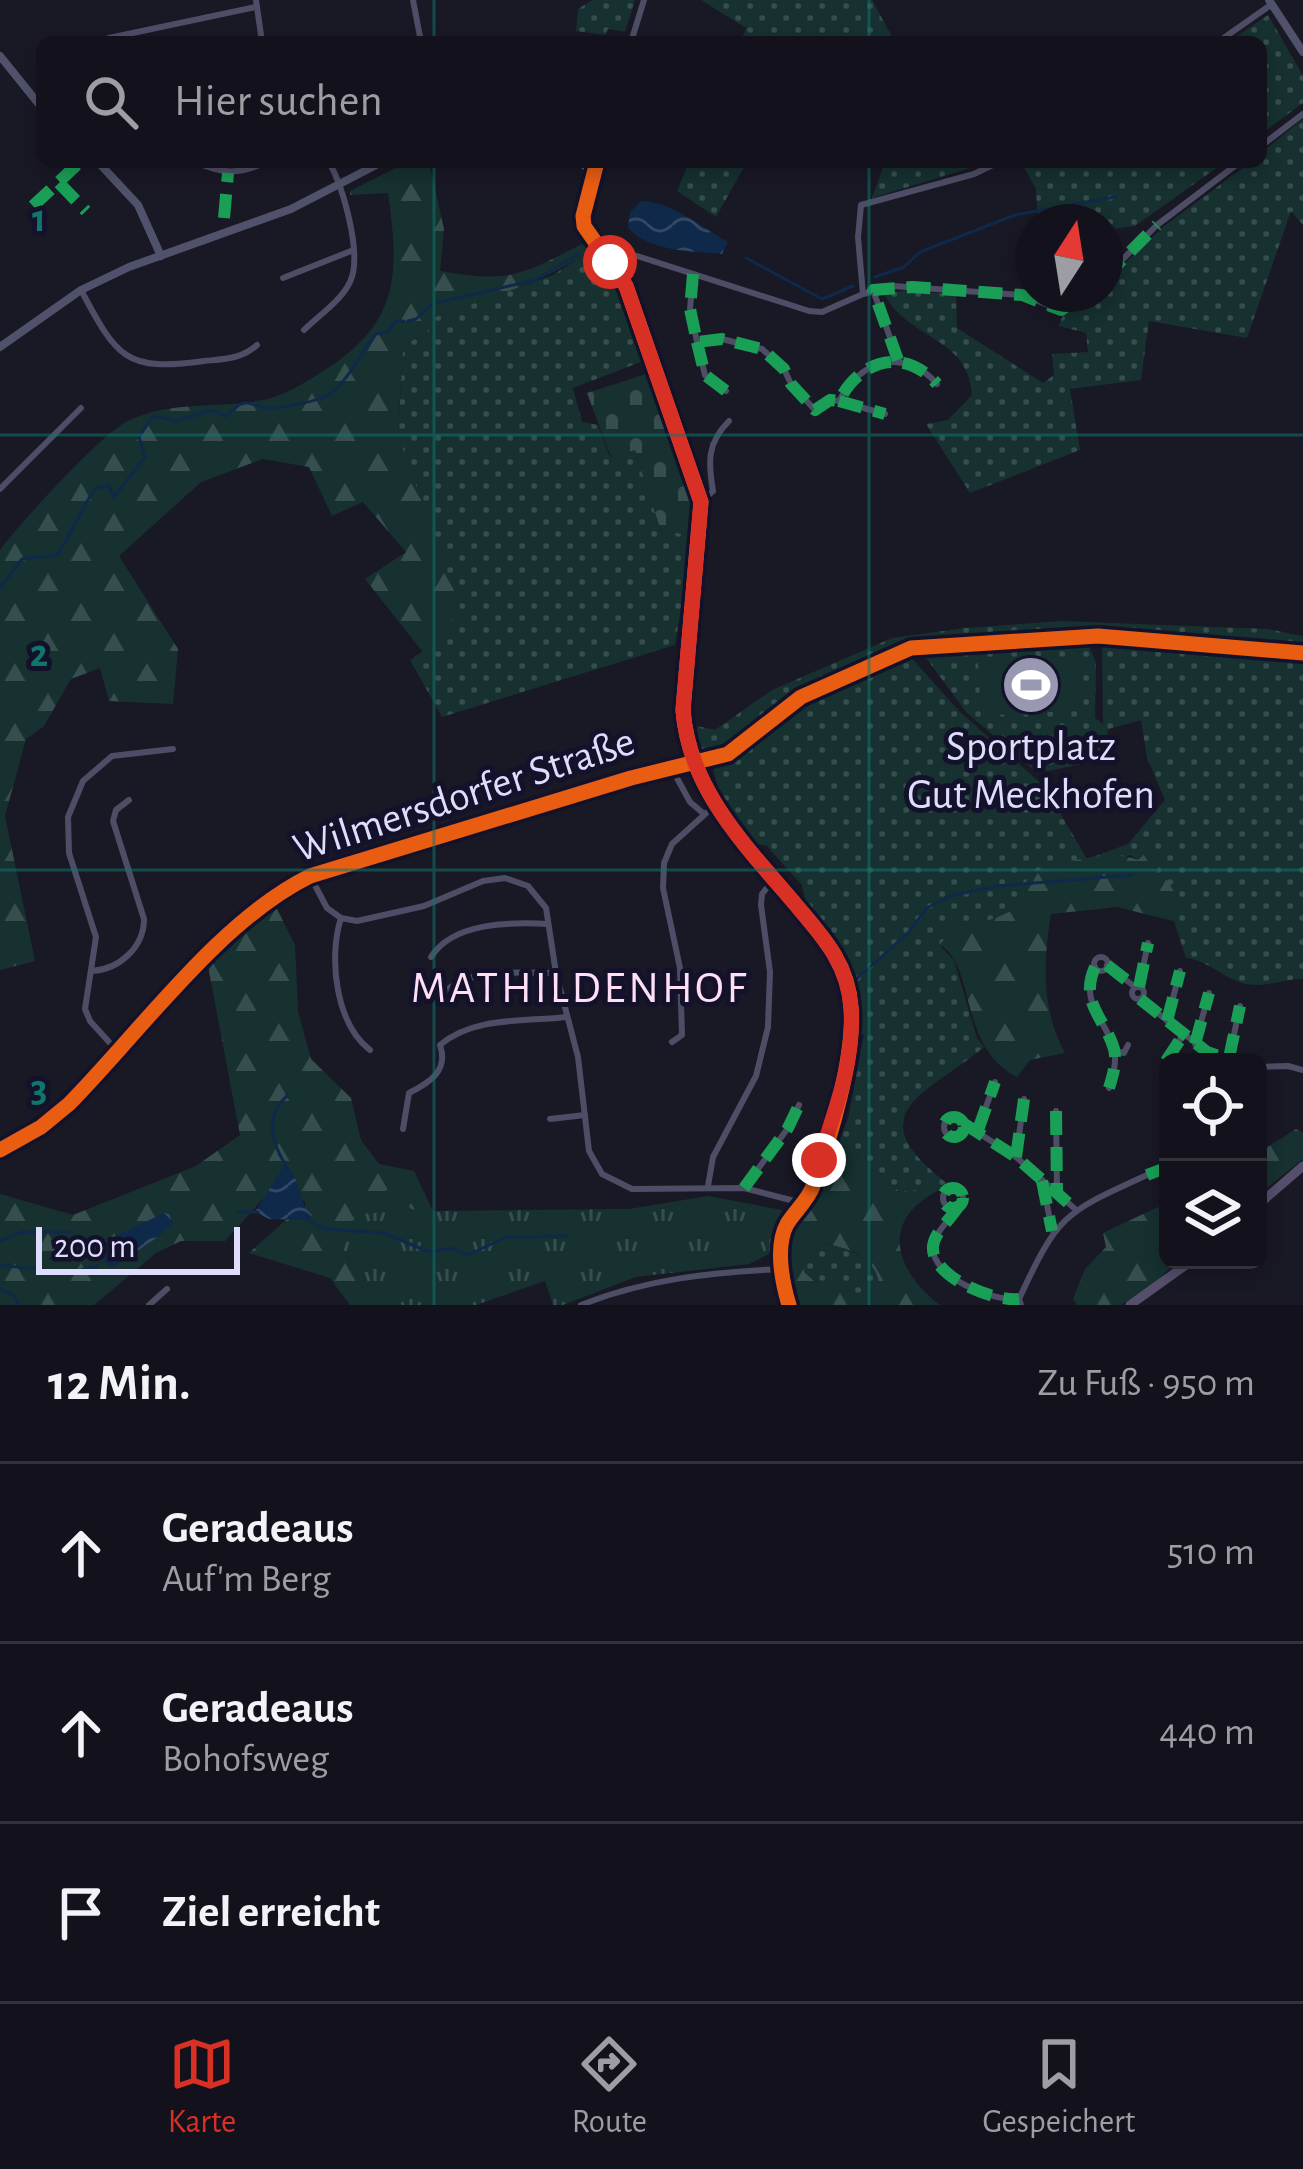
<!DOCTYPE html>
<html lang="de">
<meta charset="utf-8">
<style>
body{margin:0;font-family:"Alegreya Sans",sans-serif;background:#1c1b25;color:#f1f3f6}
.controls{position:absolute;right:36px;bottom:36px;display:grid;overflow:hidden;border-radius:18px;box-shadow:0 6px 18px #0003}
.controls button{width:108px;height:108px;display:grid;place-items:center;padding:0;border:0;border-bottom:3px solid #32323b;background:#13121c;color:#f1f3f6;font:60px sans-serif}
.compass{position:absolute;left:1015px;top:204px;width:108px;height:108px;border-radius:50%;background:#13121c;box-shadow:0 6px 18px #0003;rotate:12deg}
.scale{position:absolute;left:36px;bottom:30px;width:204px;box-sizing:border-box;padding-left:12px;border:6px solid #deddfe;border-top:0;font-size:33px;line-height:42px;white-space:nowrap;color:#deddfe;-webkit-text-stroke:9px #14122b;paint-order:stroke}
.stop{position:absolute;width:36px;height:36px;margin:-27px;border:9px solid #d93025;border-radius:50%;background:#fff}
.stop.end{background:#d93025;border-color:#fff;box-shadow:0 3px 12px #0008}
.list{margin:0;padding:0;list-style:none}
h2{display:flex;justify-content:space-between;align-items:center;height:156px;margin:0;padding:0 48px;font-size:51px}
h2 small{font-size:39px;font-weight:400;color:#9d9ea3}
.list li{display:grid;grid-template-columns:78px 1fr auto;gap:36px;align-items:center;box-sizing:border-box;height:180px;padding:0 48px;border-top:3px solid #32323b}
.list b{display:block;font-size:45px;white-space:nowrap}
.list p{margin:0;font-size:39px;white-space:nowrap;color:#9d9ea3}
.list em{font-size:39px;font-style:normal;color:#9d9ea3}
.icon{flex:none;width:66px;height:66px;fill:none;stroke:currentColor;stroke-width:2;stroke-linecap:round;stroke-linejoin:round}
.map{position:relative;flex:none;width:1303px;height:1305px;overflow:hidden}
.search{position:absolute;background:#13121c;box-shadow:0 6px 18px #0003;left:36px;right:36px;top:36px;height:132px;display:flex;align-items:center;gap:30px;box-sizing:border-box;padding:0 42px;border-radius:18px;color:#9d9ea3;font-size:45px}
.sheet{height:696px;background:#13121c}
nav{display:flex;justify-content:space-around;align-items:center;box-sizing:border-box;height:168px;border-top:3px solid #32323b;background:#13121c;font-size:33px;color:#9d9ea3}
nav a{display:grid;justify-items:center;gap:6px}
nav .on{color:#d93025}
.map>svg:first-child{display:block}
.grass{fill:url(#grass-dots)}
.forest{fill:url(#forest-firs);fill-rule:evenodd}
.cemetery{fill:url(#cemetery-stones)}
.park{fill:url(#park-tufts)}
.pitch{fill:#163130}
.water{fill:url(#water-waves)}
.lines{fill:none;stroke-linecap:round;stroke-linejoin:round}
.stream{stroke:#0f294a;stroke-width:3}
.street{stroke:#4d4e66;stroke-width:6}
.secondary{stroke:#50526b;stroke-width:8}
.primary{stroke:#554f6b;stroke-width:9}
.quiet{stroke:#1a9f57;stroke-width:12;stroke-dasharray:24 12;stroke-linecap:butt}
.cycleway-casing{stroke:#14122b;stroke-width:22}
.cycleway{stroke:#e95d12;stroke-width:15}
.route{stroke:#d93025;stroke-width:15}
.grid{fill:none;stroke:#0f766e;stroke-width:3;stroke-opacity:0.55}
.labels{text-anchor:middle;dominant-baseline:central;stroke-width:10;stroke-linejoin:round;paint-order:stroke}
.poi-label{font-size:42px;fill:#deddfe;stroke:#14122b}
.street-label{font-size:42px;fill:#deddfe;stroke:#14122b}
.neighbourhood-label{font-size:45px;letter-spacing:3px;fill:#fedff6;stroke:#14122b}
.grid-label{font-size:39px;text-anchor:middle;font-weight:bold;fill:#0f766e;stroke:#14122b;stroke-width:10;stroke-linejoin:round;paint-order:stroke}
</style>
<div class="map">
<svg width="1303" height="1305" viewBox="0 0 1303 1305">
<defs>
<pattern id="grass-dots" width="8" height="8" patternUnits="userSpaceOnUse" patternTransform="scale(3)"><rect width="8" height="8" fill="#163130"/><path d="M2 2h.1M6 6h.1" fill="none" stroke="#374e4f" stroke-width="1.8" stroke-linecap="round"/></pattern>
<pattern id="forest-firs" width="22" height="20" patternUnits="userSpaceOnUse" patternTransform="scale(3)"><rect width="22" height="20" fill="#163130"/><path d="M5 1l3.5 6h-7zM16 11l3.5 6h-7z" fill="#374e4f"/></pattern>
<pattern id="cemetery-stones" width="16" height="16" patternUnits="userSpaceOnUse" patternTransform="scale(3)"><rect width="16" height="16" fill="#163130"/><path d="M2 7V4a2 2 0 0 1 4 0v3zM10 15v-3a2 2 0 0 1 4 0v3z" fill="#374e4f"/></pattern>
<pattern id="park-tufts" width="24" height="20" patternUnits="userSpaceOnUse" patternTransform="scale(3)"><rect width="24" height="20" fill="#163130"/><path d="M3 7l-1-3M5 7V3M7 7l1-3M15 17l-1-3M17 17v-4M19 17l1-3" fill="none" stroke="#374e4f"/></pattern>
<pattern id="water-waves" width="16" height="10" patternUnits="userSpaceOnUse" patternTransform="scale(3)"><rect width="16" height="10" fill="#0f294a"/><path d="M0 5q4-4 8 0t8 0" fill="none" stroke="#324865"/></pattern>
</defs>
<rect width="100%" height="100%" fill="#191825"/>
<g class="grass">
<path d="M592,0H635L625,32L608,29L605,35L576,31L578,9Z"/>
<path d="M701,0H872L895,42H740L746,28Z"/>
<path d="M1268,15L1303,76V103L1261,134V42H1228Z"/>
<path d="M1303,119V225L1291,211L1247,338L1149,321L1141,380L1070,389L1080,450L970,493L926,424L948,420L972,395C968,336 911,342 884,294L907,290L956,295L957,328L1043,383L1054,375L1052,354L1088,352L1086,333L1059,326C1064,305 1084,294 1105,294V282L1163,227L1251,162H1261V153Z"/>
<path d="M689,162H747L716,217L677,191Z"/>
<path d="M885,162H990L872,198Z"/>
<path d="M1021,162H1225L1135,226L1105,230V222H1038L1036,189Z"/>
<path d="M590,251L619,287L646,360L573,388L582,422L598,425L610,457L635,449L661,531L693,535L675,645L442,717L410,660L423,651L398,435L403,345L427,333L432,318L553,275Z"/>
<path d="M1061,621L1268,629L1303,636V648L1185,636L1063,633L911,644L778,703L751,730L720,749L697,753V726L715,730L772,690L892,638L965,628Z"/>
<path d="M1102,639L1303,657V979C1281,979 1264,989 1242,983C1222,977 1207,960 1186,958L1174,921L1169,920L1177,896L1157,874L1130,855L995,919L953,927L940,946L954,960L977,1038L984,1047C926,1095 855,1113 948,1184L900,1193C882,1171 858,1164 838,1143L848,1119L864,1034L857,1038L855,1005L841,950L805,900L802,885L766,845L753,844L722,802L713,768L746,752L808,699L908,654L959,711L1044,786L1087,859L1128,844L1165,800L1147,758L1141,720L1109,729L1097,761L1037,773L966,712L921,651L1087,641L1096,663L1095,718L1103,724Z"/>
<path d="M825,1243C850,1251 875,1255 879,1284L860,1298L841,1283H818L805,1273L798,1259Z"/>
</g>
<g class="forest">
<path d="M407,162H429L444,229L440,271C511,283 519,276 582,244L590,251C538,285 490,297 432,318L427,333L403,345L398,435L461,610L422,651L365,579L406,552L363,502L332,516L309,467L263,459L201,482L119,556L178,649L173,704L109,701L100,668L71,679L44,726L26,739L5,816L35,961L0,970V550C21,522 101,434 128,421C171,400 218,409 263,400C285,396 309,380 328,368C401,320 399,271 388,193L350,195V191Z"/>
<path d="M1151,848L1160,855L1157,874L1166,879L1177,896L1169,920L1117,907L1051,914C1043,962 1041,1009 1065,1053L1030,1060L1017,1077C957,1046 977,966 940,945L953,927L994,919L1022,906L1028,873C1058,866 1108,846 1138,860Z"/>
<path d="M275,905L295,945L298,1011L311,1059L351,1098L361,1140L379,1164L414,1171L433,1211L394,1213L344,1254L365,1277L361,1305H350L330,1278L249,1253L288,1218L305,1209V1202L276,1178L271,1190L225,1241H181L156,1253L94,1305H0V1194L73,1215L196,1166L240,1135L208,966Z"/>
<path d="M1296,1129L1303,1133V1159L1258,1195V1153Z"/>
<path d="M838,1143C858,1164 882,1171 900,1193L948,1184C940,1190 931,1194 923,1200C878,1233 906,1280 940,1305H799L789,1273L788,1237L827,1175ZM825,1243C850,1250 875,1255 879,1284L860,1298L841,1283H817L805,1273L799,1259Z"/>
<path d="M1158,1207L1168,1212V1260H1178L1157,1281L1121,1305H1077L1073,1299L1085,1269L1106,1247L1103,1233Z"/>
</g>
<path class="cemetery" d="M652,372L693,493V535L661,531L635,450L611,457L587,393Z"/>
<path class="park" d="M391,1184L411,1209L433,1211L629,1209L708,1196L782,1210L771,1253L749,1264L636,1277L563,1305H553L545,1281L476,1305H361L365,1277L344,1254L339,1227L368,1213L392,1212L378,1202Z"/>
<path class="pitch" d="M1080,656L1084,710L981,716L978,661Z"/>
<g class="water">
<path d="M641,201C673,202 699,226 728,242L722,254C692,251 650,252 628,228L630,212Z"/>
<path d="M285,1164C302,1178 297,1203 312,1215L310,1220L269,1219L255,1212Z"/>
<path d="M164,1213L169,1214L173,1223C164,1235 125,1259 110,1268L104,1261L105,1241Z"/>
</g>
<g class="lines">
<g class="stream">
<path d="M746,258L822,299L853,286"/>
<path d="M875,277L904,267L920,252L1015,215L1115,197"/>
<path d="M408,321L416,319L432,304L535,280L579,254"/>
<path d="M0,588L22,559L58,555L94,489L108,485L114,497L145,457L139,437L153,416L176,421L212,410L225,416C231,414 234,408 239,405C248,399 258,408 267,408C278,409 322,401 331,393C350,378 361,352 376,334L388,332L396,321H404"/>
<path d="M853,982L908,933L927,908L950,896L997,886L1132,875"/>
<path d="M285,1164C270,1140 266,1114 288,1095"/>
<path d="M238,1212H258"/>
<path d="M308,1220L322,1228"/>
<path d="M325,1229L384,1233L429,1252L451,1248L468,1255L506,1237L567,1236"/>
<path d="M0,1241L22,1232H71"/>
<path d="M0,1265L69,1273L97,1266"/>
<path d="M0,1289L14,1296L19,1305"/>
</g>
<g class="street">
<path d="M256,0L262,42"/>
<path d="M413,0L421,42"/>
<path d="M109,38L256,7"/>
<path d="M631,42L644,0"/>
<path d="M1218,42L1272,4"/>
<path d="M1261,146L1303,114"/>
<path d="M195,162C223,174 239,175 266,162"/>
<path d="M610,262L616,257L637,256L809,311L822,312L863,294L893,286L1022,295L1061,310L1084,294"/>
<path d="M693,274L690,309L697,342L722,339L762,349L784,369L791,384L815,410L830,400L839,401C860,359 905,347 937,384"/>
<path d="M1105,277L1157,225L1240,162"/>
<path d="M283,278L351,251"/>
<path d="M81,290C117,358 126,372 204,361C224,359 242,359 257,345"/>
<path d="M873,290L898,360"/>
<path d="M863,294L858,237L861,205L974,174L999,162"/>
<path d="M304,330C318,316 341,301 350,282C363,255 343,187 329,162"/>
<path d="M697,342L705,375L726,391"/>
<path d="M839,401L885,414"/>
<path d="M0,489L81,408"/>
<path d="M701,502L713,491C708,462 707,443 729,421"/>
<path d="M693,761L728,754L801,697L911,648L1098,636L1303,653"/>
<path d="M671,767L690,802L704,814"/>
<path d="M310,876L327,908L341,918L357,921L424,906L483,881L505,878L528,886L546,908L556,973L578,1057L589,1151L602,1174L632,1189L744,1188L802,1203"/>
<path d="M341,918C328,958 336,1024 370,1050"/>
<path d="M431,957C453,922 511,922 548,924"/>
<circle cx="1101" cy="964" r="7"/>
<path d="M1107,965L1135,987"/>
<path d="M1095,967C1079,1003 1105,1018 1114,1049C1117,1062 1113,1075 1109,1088"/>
<path d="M92,971C120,969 144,947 144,919L113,821L116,810L129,800"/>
<circle cx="1138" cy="993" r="6"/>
<path d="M1139,987L1148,943"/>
<path d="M439,998C464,966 519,973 556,973"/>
<path d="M1140,999L1207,1052L1236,1062"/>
<path d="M1167,1021L1180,971"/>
<path d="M672,1042L682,1035L680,968L663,888L664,863L672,844L714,806"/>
<path d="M1195,1044L1209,993"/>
<path d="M1115,1051L1124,1053L1128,1045"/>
<path d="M119,1053L90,1021L85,1009L96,937L69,853L68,817L83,781L112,756L173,749"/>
<path d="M1229,1058L1240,1006"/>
<path d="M1166,1061L1183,1035"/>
<path d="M1258,1067L1288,1066L1303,1070"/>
<path d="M1056,1111L1057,1191"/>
<circle cx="954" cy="1127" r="10"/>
<path d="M550,1119L585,1115"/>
<path d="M963,1123L1016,1157L1074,1208"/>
<path d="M403,1129L409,1093C429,1083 449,1071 440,1045C474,1016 525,1022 567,1017"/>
<path d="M978,1129L995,1082"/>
<path d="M1016,1157L1024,1099"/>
<path d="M1043,1185L1052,1230"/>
<path d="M708,1186L713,1157L756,1076L768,1027L770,972L761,905L762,894L774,879"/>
<path d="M744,1188L788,1128L799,1105"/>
<circle cx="953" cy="1198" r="10"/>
<path d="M960,1204C953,1217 935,1231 933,1246C930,1277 994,1302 1019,1299"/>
<path d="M149,1305L167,1289"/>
<path d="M581,1305C646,1279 713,1272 782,1269"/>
<path d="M1021,1305L1019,1299C1058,1215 1063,1213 1147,1175"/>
</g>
<g class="secondary">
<path d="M1269,0L1303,52"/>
<path d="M0,56L42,108"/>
<path d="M98,162L138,205L161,256"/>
<path d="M580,162L593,173L583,216L584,226L626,286L701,502L683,710C689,790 746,846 796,905C823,937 848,963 851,1007C855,1056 830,1140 813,1186C808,1200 795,1211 787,1224C775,1246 782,1282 789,1305"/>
<path d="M0,347L81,290L129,267L291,209L382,162"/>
<path d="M0,1150L41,1127L69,1104L231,932L294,884L383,853L693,761"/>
</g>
<g class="primary">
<path d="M1258,1205L1303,1166"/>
<path d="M1130,1305L1193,1260"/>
</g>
<g class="quiet">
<path d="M59,183L86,211"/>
<path d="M33,206L80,162"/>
<path d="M224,218L228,173"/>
<path d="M693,274L690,309L697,342L722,339L762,349L784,369L791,384L815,410L830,400L839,401C860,359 905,347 937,384"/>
<path d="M1105,277L1157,225"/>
<path d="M697,342L705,375L726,391"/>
<path d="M898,360L873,290L912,287L1022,295L1061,310L1084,294"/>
<path d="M839,401L885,414"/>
<path d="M1107,965L1135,987"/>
<path d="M1095,967C1079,1003 1105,1018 1114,1049C1117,1062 1113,1075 1109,1088"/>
<path d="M1139,987L1148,943"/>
<path d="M1140,999L1207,1052L1236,1062"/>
<path d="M1167,1021L1180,971"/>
<path d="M1195,1044L1209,993"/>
<path d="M1229,1058L1240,1006"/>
<path d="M1166,1061L1183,1035"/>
<path d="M1056,1111L1057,1191"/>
<circle cx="954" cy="1127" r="10"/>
<path d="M963,1123L1016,1157L1075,1209"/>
<path d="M978,1130L995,1082"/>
<path d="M1016,1157L1024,1099"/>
<path d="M1147,1175L1168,1167"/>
<path d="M1042,1181L1052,1231"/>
<path d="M744,1188L788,1128L799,1105"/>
<circle cx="953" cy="1198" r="10"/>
<path d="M960,1204C953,1217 935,1231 933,1246C930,1277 994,1302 1019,1299"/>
</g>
<g class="cycleway-casing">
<g id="cycleway">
<path d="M597,162L583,216L584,226L626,286L701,502L683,710C689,790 746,846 796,905C823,937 848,963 851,1007C855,1056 830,1140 813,1186C808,1200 795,1211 787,1224C775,1246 782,1282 789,1305"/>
<path d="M0,1150L41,1127L69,1104C141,1031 219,921 310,876L631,778L728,754L801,697L911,648L1098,636L1303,653"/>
</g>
</g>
<use href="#cycleway" class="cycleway"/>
</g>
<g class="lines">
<path class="route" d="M610,262L626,286L701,502L683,710C689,790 746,846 796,905C823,937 848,964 851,1008C855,1060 835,1111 819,1160"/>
</g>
<path class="grid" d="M434,0V42M869,0V42M434,162V1305M869,162V1305M0,435H1303M0,870H1303"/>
<defs>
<g id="stadium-disc" transform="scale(3)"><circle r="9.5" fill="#9998b2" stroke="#14122b"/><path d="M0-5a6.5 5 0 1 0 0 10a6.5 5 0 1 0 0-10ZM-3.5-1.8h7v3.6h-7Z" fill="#fff"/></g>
</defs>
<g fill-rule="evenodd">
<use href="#stadium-disc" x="1031" y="685"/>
</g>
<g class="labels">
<g class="poi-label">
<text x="1031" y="747">Sportplatz<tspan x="1031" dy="48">Gut Meckhofen</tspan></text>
</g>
<g class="street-label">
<text transform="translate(464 795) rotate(-18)">Wilmersdorfer Straße</text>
</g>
<g class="neighbourhood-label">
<text x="580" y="988">MATHILDENHOF</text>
</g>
</g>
<g class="grid-label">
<text x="39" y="231">1</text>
<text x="39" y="666">2</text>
<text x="39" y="1101">3</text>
</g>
</svg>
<div class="controls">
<button><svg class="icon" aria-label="locate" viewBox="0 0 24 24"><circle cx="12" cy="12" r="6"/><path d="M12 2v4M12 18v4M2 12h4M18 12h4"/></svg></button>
<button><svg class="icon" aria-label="layers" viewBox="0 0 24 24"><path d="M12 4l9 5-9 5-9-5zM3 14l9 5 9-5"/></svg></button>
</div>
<svg class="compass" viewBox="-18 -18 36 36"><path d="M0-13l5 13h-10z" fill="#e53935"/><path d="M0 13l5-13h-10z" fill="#9d9ea3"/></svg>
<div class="scale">200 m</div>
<div class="stop" style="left:610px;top:262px"></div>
<div class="stop end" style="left:819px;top:1160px"></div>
<div class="search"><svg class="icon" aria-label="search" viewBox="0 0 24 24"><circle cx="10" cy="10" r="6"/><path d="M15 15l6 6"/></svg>Hier suchen</div>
</div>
<section class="sheet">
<h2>12 Min.<small>Zu Fuß · 950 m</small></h2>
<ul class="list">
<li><svg class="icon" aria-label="ahead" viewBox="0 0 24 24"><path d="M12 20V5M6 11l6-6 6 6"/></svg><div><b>Geradeaus</b><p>Auf'm Berg</p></div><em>510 m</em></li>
<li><svg class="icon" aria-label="ahead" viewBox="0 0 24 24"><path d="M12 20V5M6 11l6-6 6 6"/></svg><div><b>Geradeaus</b><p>Bohofsweg</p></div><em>440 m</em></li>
<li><svg class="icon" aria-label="arrive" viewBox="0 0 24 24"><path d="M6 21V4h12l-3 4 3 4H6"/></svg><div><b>Ziel erreicht</b></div></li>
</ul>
</section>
<nav>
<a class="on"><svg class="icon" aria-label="map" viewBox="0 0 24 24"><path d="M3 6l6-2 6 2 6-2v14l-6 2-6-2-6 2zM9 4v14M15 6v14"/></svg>Karte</a>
<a><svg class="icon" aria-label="directions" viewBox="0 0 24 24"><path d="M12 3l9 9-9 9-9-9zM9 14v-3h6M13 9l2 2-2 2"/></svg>Route</a>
<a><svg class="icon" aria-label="saved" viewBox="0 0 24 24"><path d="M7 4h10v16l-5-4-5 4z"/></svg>Gespeichert</a>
</nav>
